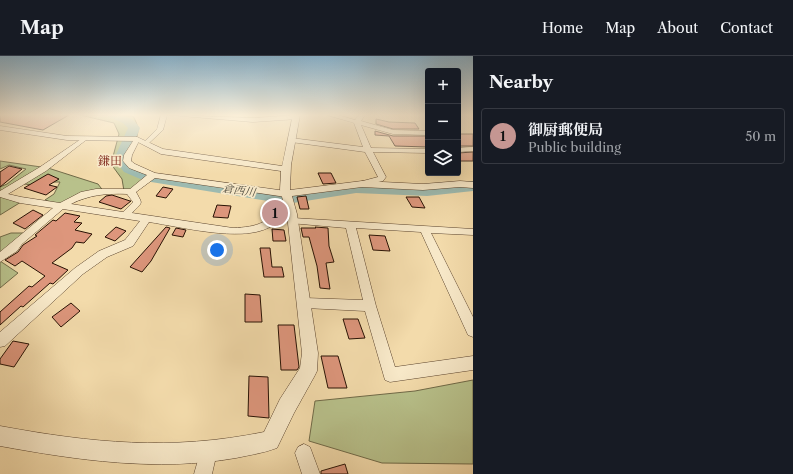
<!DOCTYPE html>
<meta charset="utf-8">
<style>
body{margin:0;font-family:"Libre Caslon Text","Noto Serif JP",serif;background:#242831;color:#f1f3f6}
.controls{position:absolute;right:12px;top:12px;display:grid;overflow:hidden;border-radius:4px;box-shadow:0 4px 16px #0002}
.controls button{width:36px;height:36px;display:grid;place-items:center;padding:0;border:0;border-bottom:1px solid #363941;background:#171b24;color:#f1f3f6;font:20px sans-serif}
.you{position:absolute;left:217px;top:194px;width:14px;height:14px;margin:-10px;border:3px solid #fff;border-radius:50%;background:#1a73e8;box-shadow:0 0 0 6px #1a73e833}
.badge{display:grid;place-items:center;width:26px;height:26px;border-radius:50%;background:#c59692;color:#111;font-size:13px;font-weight:700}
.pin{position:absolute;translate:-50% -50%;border:2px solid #fff;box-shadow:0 1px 4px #0006}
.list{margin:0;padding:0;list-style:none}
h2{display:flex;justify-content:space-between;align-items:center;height:52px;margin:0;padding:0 16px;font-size:17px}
h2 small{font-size:13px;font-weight:400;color:#9ea1a6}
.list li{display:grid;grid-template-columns:26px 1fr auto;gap:12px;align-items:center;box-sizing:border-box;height:56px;margin:0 8px 8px;padding:0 8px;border:1px solid #363941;border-radius:4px}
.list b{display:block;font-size:15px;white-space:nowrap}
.list p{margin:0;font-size:13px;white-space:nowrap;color:#9ea1a6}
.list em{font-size:13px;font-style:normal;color:#9ea1a6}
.icon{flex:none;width:22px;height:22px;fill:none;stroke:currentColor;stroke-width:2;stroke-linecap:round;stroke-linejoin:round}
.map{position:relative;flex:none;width:473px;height:418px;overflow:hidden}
header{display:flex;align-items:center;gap:24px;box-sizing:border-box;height:56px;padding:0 20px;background:#171b24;border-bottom:1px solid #363941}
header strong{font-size:19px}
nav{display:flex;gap:22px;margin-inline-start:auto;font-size:14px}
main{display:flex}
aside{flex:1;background:#171b24}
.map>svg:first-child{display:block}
.green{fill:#b8c18b;stroke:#706a48}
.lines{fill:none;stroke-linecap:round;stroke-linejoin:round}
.river{fill:#9dbab0;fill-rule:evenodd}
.building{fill:#dd967c;stroke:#281204}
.minor-casing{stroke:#5b442e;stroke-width:1}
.tertiary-casing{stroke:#5b442e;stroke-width:1}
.minor{fill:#f7e8c8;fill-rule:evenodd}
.tertiary{fill:#f7e8c8;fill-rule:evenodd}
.labels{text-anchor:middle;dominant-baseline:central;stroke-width:3.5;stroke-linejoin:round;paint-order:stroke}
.far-water-label{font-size:11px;font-style:italic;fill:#514d40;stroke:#f7e8c8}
.far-quarter-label{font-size:12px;fill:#7a1f14;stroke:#f7e8c8}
</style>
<header>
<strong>Map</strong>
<nav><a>Home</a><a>Map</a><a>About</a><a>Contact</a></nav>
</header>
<main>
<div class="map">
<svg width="473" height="418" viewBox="0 0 473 418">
<rect width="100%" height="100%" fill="#f3dbab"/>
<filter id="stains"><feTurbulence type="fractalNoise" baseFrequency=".005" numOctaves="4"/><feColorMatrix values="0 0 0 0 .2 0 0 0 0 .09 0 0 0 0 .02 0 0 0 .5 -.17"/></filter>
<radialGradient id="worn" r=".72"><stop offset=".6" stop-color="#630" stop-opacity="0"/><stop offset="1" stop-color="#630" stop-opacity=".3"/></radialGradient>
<g class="green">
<path d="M80,59L133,60C146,82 129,86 127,105L153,119L139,131L124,135L122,123L111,108L119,78L114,67Z"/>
<path d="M0,105L48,112L98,128L104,136L61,150L45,144L54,138L60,126H40L34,129L24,128L31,121L0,135V131L7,128L26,113L9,109L0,113Z"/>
<path d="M0,140L21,146L0,159Z"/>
<path d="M11,177H24L0,200V181Z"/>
<path d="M0,205L18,217L0,232Z"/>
<path d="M473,324V408L382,407L309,385L315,345L415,335Z"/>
</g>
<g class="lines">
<path class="river" d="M105,59C120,59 131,58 140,72L128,103L135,110L152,118L268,135L293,137L356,127L427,130L473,125V135L427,140L356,137L293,147L268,145L145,125L124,116L114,103L128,72L123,67Z"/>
</g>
<g class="building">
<path d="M0,59H69L43,74L0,66Z"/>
<path d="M376,63L389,66L415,67L419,73H393L376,68Z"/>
<path d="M375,75L393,80H428V91L395,90L389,80L375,79Z"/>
<rect x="458" y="78" width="15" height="12"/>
<path d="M473,96V105H461L458,103V97Z"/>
<path d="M9,110L22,113L0,131V116Z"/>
<path d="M318,117H331L336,127L323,128Z"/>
<path d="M48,118L59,123L49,129L57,131L46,139L24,132Z"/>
<path d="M163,131L173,133L166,142L156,140Z"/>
<path d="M112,139L130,145H131L121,153L99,146L106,140Z"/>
<path d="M306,140L309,153H300L297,141Z"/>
<path d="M406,141H419L425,152L412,151Z"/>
<path d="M217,149L231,150L228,162L213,161Z"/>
<path d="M33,154L43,159L25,173L13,167Z"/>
<path d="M65,157L80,160L74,166L82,167L75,174L92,178L84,187L76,186L72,192L52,207L68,214L53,228L50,227L23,251L21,250L0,269V256L29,230L32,231L45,220L22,205L15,210L5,204L18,196L23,189L37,180L35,179L53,164L56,165Z"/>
<path d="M116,171L126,175L115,185L105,181Z"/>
<path d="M166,171L170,172L151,205L142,216L130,211Z"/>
<path d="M315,171L328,172L329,190L334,206L326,207L330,233L320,232L317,210L309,181H303L301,172H316Z"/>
<path d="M176,172L186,174L183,181L172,179Z"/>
<path d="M272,173L284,174L286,185H273Z"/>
<path d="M369,179L385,180L390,195L373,194Z"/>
<path d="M260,192H270L272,211H282L284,221H264Z"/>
<path d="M245,238L260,239L262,266H245Z"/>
<path d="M71,247L80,255L61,271L52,261Z"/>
<path d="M343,263H358L365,282L349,283Z"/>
<path d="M278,269H294L299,311L297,314H281Z"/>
<path d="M13,285L29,288L14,311L0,308V303Z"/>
<path d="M321,300H338L347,332H328Z"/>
<path d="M249,320L268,321L269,362L248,360Z"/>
<path d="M345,408L348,418H321V415Z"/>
</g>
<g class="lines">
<g class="minor-casing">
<g id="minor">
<path d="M161,59H167L163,74L148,88H144V86L157,73Z"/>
<path d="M170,59L253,62L295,59L300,61L297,63L253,66Z"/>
<path d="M327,59H338L355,64L359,59H365L361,65L393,74L428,75V79L393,78L361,69L371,92L428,93V97L373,96L386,121L383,125L359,130V126L378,121L365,96L291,86L288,84L291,82L363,91L354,67Z"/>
<path d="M137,81L140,83L132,99L131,105L135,108L155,117L286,135L290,138L286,141L155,122L136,136C143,149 143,145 132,157L233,172C258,171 269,167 284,146L287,145L291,148C285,157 279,167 268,172C240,186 181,171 149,166L133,190L107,201L83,218L5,290L0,291V276L75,212L99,195L125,184L140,165L63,153L22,188L17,195L0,206V196L53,152L20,147L0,141V135L40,111L84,81L87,83L86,84L46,115L8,138L21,141L60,147L81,136L96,133H130L147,119L129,112L123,105L124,99L135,82ZM127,138L133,146L123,156L71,148C88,139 107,137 127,138Z"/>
<path d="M473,91V95L458,96V92Z"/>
<path d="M293,162L473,173V179L431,177L473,261V281L468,279L421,176L356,172L376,250L395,311L473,300V314L390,326L385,324L365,255L305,252L301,251L299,247L301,243L305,242L363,244L346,172L290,167L288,165Z"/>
<path d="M208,387L214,390L217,396L212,418H194L202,390Z"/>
<path d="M304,388L310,391L320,418H302L295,397L298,391Z"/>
</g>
</g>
<g class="tertiary-casing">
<path id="tertiary" d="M293,59H300L291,109L290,134L362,125L423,128L460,125L473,126V132L460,131L423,134L362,131L292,140L297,158L318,297L317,315L314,321L294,357L277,392C264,397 250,399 236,402C157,416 77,404 0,390V370C92,387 171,395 264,376L280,343L300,312L302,297L287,158L280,134L281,115L161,98L136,85L67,84L0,74V70L67,80L137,81L163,93L282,110Z"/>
</g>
<use href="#minor" class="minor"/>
<use href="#tertiary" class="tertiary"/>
</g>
<linearGradient id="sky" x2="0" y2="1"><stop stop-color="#8ab6d2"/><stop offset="0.5" stop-color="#faefd9"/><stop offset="1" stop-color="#faefd9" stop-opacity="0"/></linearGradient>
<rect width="473" height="118" fill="url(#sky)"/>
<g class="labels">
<g class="far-water-label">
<text transform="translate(239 134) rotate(8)">倉西川</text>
</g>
<g class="far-quarter-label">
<text x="110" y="104">鎌田</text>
</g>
</g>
<rect width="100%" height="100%" filter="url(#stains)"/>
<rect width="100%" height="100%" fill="url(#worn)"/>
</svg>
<div class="controls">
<button>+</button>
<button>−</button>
<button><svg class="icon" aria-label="layers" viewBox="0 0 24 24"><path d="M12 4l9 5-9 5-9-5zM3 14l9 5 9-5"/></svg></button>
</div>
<div class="you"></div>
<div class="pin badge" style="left:275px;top:157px">1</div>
</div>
<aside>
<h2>Nearby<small></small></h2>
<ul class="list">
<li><span class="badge">1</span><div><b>御厨郵便局</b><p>Public building</p></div><em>50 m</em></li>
</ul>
</aside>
</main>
